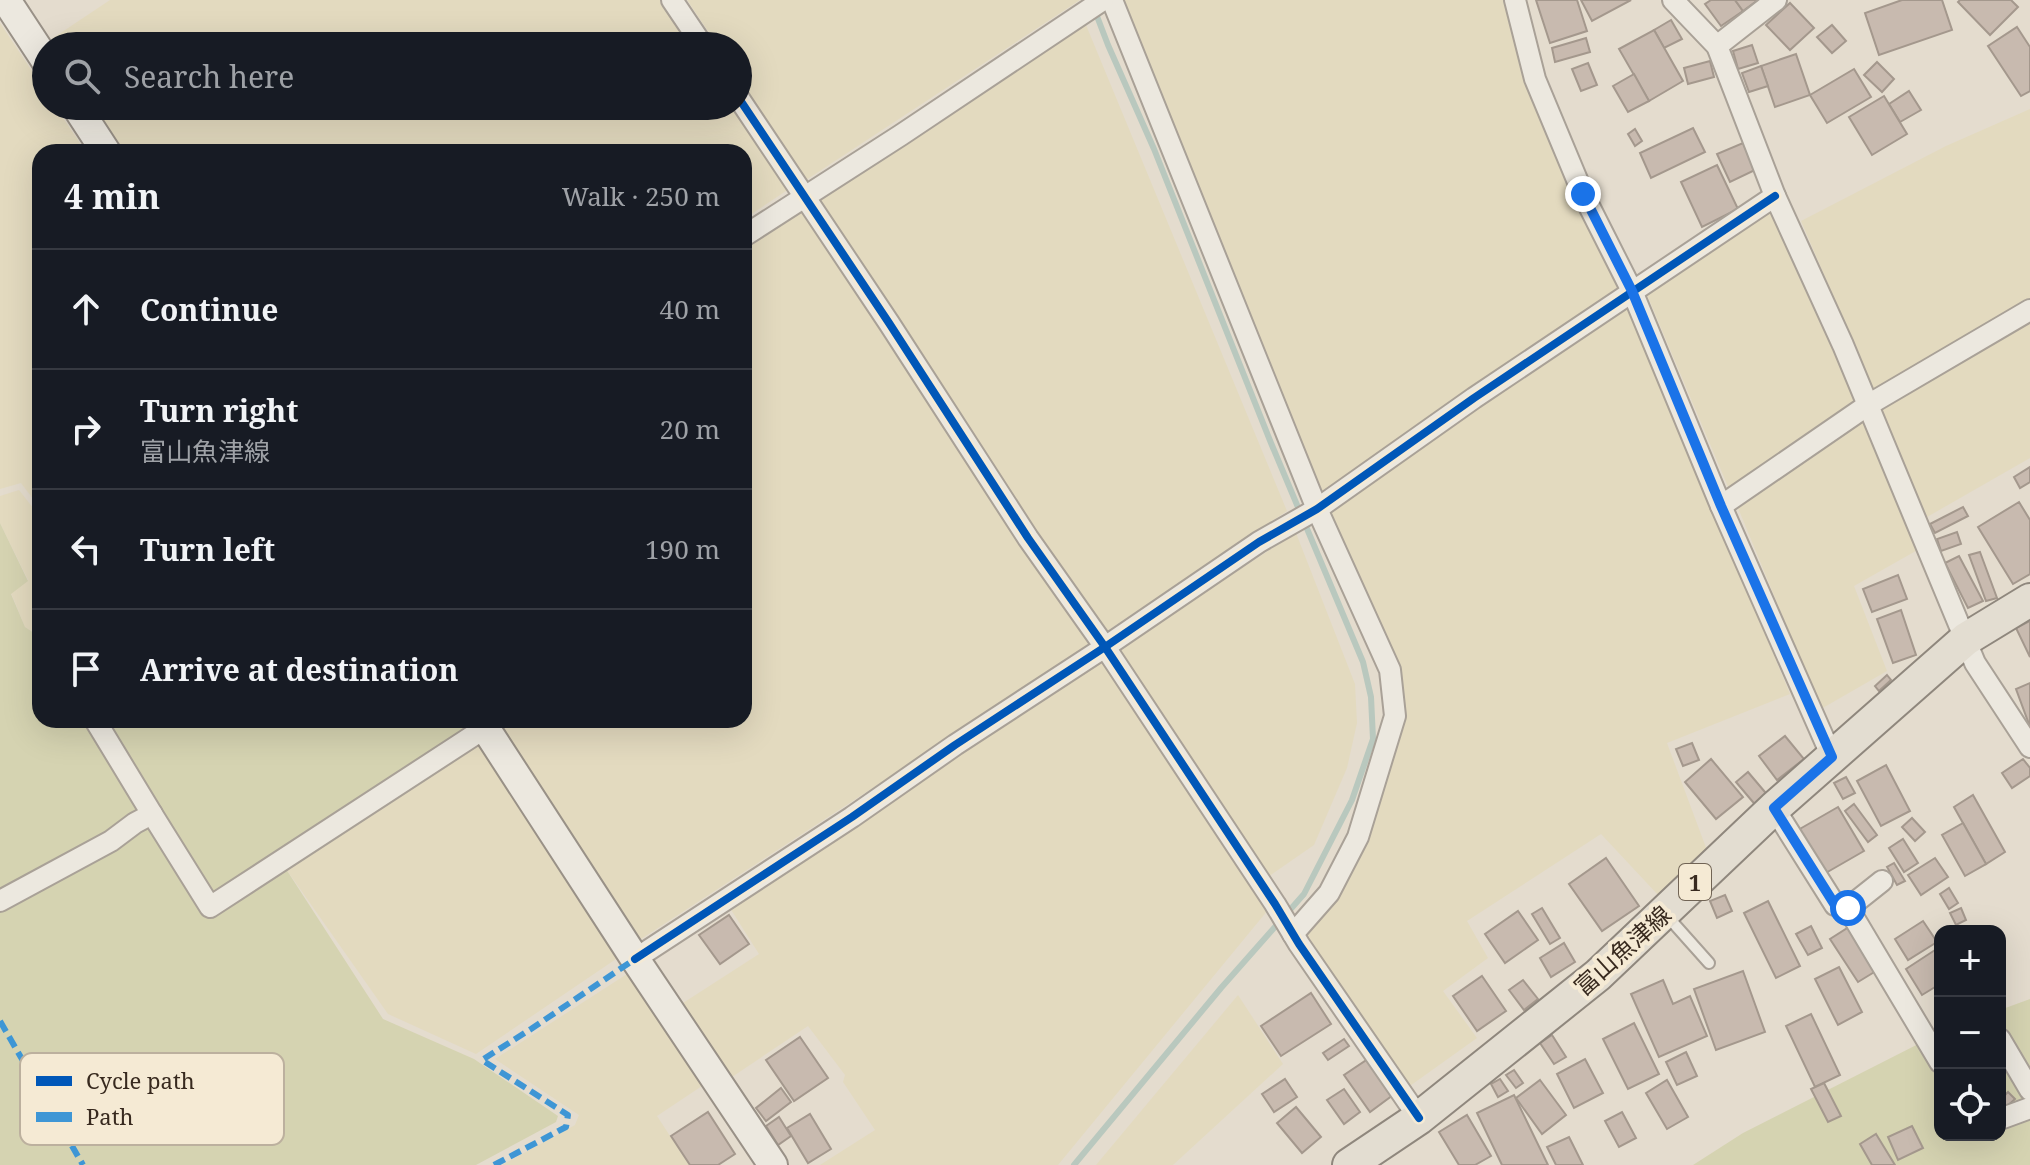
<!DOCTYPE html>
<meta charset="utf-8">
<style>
body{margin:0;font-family:"Noto Serif","Noto Sans JP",serif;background:#242831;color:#f1f3f6}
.controls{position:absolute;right:24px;bottom:24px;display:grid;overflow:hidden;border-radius:16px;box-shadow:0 8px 32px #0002}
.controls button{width:72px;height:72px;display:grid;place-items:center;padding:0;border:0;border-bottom:2px solid #363941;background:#171b24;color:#f1f3f6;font:40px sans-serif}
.stop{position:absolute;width:24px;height:24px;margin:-18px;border:6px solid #1a73e8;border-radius:50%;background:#fff}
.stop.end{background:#1a73e8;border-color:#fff;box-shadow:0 2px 8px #0008}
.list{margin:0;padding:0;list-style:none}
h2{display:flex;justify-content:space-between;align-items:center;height:104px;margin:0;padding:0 32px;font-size:34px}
h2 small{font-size:26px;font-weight:400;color:#9ea1a6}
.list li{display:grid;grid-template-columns:52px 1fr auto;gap:24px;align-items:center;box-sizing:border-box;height:120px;padding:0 32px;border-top:2px solid #363941}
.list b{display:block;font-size:30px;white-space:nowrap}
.list p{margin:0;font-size:26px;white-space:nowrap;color:#9ea1a6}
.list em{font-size:26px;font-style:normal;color:#9ea1a6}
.icon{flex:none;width:44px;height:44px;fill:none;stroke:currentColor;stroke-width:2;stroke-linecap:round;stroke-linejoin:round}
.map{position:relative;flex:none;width:2030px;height:1165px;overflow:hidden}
.search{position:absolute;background:#171b24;box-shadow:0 8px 32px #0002;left:32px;top:32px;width:720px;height:88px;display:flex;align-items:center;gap:20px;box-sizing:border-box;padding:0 28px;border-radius:44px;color:#9ea1a6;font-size:30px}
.panel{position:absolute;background:#171b24;box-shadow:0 8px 32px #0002;left:32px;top:144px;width:720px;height:584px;border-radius:24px}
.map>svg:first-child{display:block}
.farmland{fill:#e3dabf}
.green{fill:#d5d3b1}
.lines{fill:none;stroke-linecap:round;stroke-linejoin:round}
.stream{stroke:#b9c8be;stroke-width:6}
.building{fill:#c8baaf;stroke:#a4988d;stroke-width:2}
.lane-casing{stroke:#a9a197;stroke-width:14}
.street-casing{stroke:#a9a197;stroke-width:24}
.secondary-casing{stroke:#999187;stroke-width:32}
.primary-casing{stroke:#8f877d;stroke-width:36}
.lane{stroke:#ece8df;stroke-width:10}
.street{stroke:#ece8df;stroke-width:20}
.secondary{stroke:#ece8df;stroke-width:28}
.primary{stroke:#e3ddd1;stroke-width:32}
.quiet{stroke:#3e96d5;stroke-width:6;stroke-dasharray:12 6;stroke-linecap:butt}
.cycleway-casing{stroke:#f5ead4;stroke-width:13}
.cycleway{stroke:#0057b8;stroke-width:8}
.route{stroke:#1a73e8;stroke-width:10}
.labels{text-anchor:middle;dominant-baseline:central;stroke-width:8;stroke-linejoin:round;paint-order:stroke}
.shield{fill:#f5ead4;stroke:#716455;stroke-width:2}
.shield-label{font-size:22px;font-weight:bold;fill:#382a1f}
.street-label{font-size:24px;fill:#382a1f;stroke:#f5ead4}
.key{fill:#f5ead4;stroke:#bcb09e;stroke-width:2}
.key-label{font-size:22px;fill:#382a1f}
</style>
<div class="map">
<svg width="2030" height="1165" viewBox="0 0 2030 1165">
<rect width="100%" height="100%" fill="#e4dcce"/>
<g class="farmland">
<path d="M110,0H666L697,46H54L50,40Z"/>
<path d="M687,0H1080L806,180L738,77V46H718Z"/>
<path d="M1123,0H1505L1526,84L1555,154L1621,287L1321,492L1264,354Z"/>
<path d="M0,23L46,92V106H55L86,152H40V508L21,483L0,489Z"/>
<path d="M1086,25L1287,511L1104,633L821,200Z"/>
<path d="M93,106H737L792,187L744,219V152H123Z"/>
<path d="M2030,109V299L1874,391L1801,221L1946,146Z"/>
<path d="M1771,208L1858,401L1729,489L1645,290Z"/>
<path d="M805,210L1095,643L641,939L495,720H744V250Z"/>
<path d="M1628,305L1790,694L1667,743L1708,853L1659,896L1601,834L1467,921L1488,958L1443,991L1477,1038L1407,1088L1306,933L1340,890L1362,852L1396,750L1403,714L1327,510Z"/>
<path d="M2030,320V458L1927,517L1878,405Z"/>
<path d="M1863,415L1921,548L1854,586L1887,671L1821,709L1736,503Z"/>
<path d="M19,490L40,517V637L25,627L11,593L28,580L0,523V496Z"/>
<path d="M1296,533L1355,684L1357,723L1347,768L1314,845L1268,877L1117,649Z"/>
<path d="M1103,660L1268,910L1058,1165H820L875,1130L843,1082L845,1075L808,1026L732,1077L683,1003L759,954L730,908Z"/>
<path d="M476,742L619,957L476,1054L388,1014L286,869Z"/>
<path d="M627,974L705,1084L657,1116L689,1165H502L575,1125L579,1115L495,1059Z"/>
<path d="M1238,995L1283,1064L1173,1165H1096Z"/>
</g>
<g class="green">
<path d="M0,523L28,581L11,594L25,627L40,637V720H87L206,915L286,869L383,1019L474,1059L558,1116L556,1122L476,1165H0Z"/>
<path d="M103,720H458L466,732L212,895Z"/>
<path d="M2030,999V1165H1693L1743,1133L1940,1033V1135H2000V1010Z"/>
</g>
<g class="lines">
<path class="stream" d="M1074,1165L1221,988L1304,894L1352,800L1373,739L1371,697L1363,662L1271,443L1154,149L1108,45L1095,11"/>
</g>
<g class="building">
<path d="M1536,0H1577L1587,31L1550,43Z"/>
<path d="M1581,0H1631L1592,21Z"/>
<path d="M1711,0H1735L1743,11L1721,26L1705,4Z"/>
<path d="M1735,0H1758L1743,11Z"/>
<path d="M1902,0H1942L1952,30L1879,55L1865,13Z"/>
<path d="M1960,0H2011L2018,7L1990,35L1958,2Z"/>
<path d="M1790,3L1814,28L1790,50L1766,25Z"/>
<path d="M1671,20L1682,39L1664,48L1654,30Z"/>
<path d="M1832,25L1846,41L1832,53L1817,37Z"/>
<path d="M2017,27L2030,47V91L2021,96L1988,46Z"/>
<path d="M1654,30L1683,81L1649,101L1619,49Z"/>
<path d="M1586,38L1590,52L1555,62L1552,48Z"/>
<path d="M1752,45L1758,63L1738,69L1733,51Z"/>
<path d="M1796,54L1810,95L1775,107L1761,66Z"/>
<path d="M1710,61L1714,77L1688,84L1684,68Z"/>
<path d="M1877,62L1894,79L1882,92L1864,75Z"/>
<path d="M1588,63L1597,85L1581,91L1572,69Z"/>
<path d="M1761,66L1768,86L1749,92L1742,73Z"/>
<path d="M1854,69L1871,97L1827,123L1810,95Z"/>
<path d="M1634,74L1649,101L1628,112L1613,86Z"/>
<path d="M1909,91L1921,110L1900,122L1889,104Z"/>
<path d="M1884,96L1907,134L1872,155L1849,117Z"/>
<path d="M1693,128L1705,152L1651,178L1640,153Z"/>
<path d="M1635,129L1642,141L1635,146L1628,134Z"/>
<path d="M1743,143L1755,170L1730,182L1717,154Z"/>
<path d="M1717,165L1738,209L1702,227L1681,182Z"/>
<path d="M2030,467V482L2020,488L2014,477Z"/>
<path d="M2019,502L2030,520V574L2013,584L1978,527Z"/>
<path d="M1963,507L1968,516L1935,533L1930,524Z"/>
<path d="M1957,532L1961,544L1941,551L1937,539Z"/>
<path d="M1980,552L1997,598L1986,601L1969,555Z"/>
<path d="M1959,556L1983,601L1968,608L1945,563Z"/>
<path d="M1898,575L1907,599L1872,612L1863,589Z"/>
<path d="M1901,610L1916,655L1893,663L1877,619Z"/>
<path d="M2030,621V657L2016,628Z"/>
<path d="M1887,675L1891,680L1879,691L1875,686Z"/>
<path d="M2030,683V727L2016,689Z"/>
<path d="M1785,736L1804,759L1777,780L1759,756Z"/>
<path d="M1692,743L1699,760L1683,766L1676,749Z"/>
<path d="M1711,759L1743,797L1716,819L1685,782Z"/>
<path d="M2023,759L2030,768V776L2012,788L2002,773Z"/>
<path d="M1886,765L1910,811L1881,826L1857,781Z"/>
<path d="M1748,772L1770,798L1758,808L1736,782Z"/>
<path d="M1846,777L1855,793L1843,799L1834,783Z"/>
<path d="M1973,795L2005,852L1986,864L1954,807Z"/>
<path d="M1854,804L1877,835L1868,842L1845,811Z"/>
<path d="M1838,807L1864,851L1824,874L1798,830Z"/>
<path d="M1912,818L1925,832L1915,841L1902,827Z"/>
<path d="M1963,823L1986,864L1965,876L1942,835Z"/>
<path d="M1903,839L1918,863L1904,872L1889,848Z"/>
<path d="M1606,858L1639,906L1602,931L1569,884Z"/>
<path d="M1935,858L1948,877L1921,895L1908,875Z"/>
<path d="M1894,863L1905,881L1897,885L1887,867Z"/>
<path d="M1949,888L1958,903L1949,909L1940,894Z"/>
<path d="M1725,895L1732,911L1717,918L1710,901Z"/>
<path d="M1768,901L1800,966L1776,978L1744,913Z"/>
<path d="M1542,908L1560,938L1550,944L1532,914Z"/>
<path d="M1961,908L1966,920L1956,925L1950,913Z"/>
<path d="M1518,911L1538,940L1505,963L1485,934Z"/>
<path d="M729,915L749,944L720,964L699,935Z"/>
<path d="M1923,921L1937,942L1908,960L1895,939Z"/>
<path d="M1811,926L1822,948L1808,955L1796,934Z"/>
<path d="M1849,927L1876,971L1858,982L1830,939Z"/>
<path d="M1564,943L1575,962L1551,977L1540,958Z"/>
<path d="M1935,950L1940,957V984L1922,995L1906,969Z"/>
<path d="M1839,967L1862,1012L1838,1025L1815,979Z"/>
<path d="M1743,971L1765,1032L1716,1050L1694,989Z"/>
<path d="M1482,976L1506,1011L1477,1031L1453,996Z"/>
<path d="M1523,980L1538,999L1524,1010L1509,990Z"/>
<path d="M1663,980L1673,1004L1690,996L1707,1036L1659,1057L1631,994Z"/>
<path d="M1311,993L1331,1024L1281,1056L1261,1026Z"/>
<path d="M1811,1014L1840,1075L1815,1087L1786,1026Z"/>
<path d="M1634,1023L1659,1074L1628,1089L1603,1039Z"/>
<path d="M1552,1035L1566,1057L1554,1064L1540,1043Z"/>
<path d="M800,1037L828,1078L794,1101L766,1060Z"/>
<path d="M1344,1039L1349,1046L1328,1060L1323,1053Z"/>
<path d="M1686,1052L1697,1076L1677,1085L1666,1062Z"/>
<path d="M1368,1059L1393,1095L1370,1112L1344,1075Z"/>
<path d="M1585,1059L1603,1093L1574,1108L1557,1074Z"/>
<path d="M1514,1070L1523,1083L1516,1088L1506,1075Z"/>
<path d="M1285,1079L1297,1097L1274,1112L1262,1094Z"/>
<path d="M1500,1079L1508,1091L1498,1097L1491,1084Z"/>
<path d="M1540,1080L1566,1115L1542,1134L1516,1098Z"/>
<path d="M1667,1080L1688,1117L1667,1129L1646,1093Z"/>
<path d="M1824,1083L1841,1116L1828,1122L1811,1089Z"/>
<path d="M781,1088L791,1102L766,1121L756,1108Z"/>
<path d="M1344,1089L1360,1112L1344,1124L1327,1100Z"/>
<path d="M2008,1092L2015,1099L2002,1111L2000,1109V1100Z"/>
<path d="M1514,1095L1548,1165H1502L1477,1113Z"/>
<path d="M1296,1107L1321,1137L1302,1153L1277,1123Z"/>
<path d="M708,1112L735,1154L718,1165H690L671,1136Z"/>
<path d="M1622,1112L1636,1138L1619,1147L1605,1121Z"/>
<path d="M810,1114L831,1149L808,1163L787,1128Z"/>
<path d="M1467,1115L1491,1156L1475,1165H1459L1439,1132Z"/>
<path d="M779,1117L791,1136L778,1145L766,1126Z"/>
<path d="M1912,1126L1923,1148L1898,1160L1888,1137Z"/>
<path d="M1876,1134L1895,1165H1872L1860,1144Z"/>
<path d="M1569,1137L1583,1165H1556L1547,1147Z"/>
</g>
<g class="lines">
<g class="lane-casing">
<path id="lane" d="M1668,917L1709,963"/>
</g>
<g class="street-casing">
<g id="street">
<path d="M672,0L703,46"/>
<path d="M1112,0L1317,509L1390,670L1395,716L1358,837L1329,893L1293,934"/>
<path d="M1515,0L1535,79L1583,194L1632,291L1721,506L1868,405L2030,310"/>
<path d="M1673,0L1717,46L1775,196L1843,345L1975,663L2030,747"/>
<path d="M1717,46L1776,0"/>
<path d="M738,97L889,323L1028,538L1105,647L1275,904L1299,944L1419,1118"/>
<path d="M744,236L901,135L1103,0"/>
<path d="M1721,506L1832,757"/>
<path d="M1774,808L1835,905L1848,908"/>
<path d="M152,814L210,907L485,728"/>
<path d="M1882,881L1848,908L1940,1062"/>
<path d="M0,901L111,841L135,823L152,814L95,720"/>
<path d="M635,959L852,817L955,745L1105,647L1259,542L1317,509L1474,398L1775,196"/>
<path d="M2000,1039L2030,1090"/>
<path d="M2000,1119L2030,1108"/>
</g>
</g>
<g class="secondary-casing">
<g id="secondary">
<path d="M6,0L46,61"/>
<path d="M76,106L106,152"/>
<path d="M480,720L635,959L773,1165"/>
</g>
</g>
<g class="primary-casing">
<path id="primary" d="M1349,1165L1419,1118L1598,975L1774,808L1966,639L2030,600"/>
</g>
<use href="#lane" class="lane"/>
<use href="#street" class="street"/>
<use href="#secondary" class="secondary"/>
<use href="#primary" class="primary"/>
<g class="quiet">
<path d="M0,1021L83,1165"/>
<path d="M494,1165L566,1127L568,1115L482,1060L531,1029L635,959"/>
</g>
<g class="cycleway-casing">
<g id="cycleway">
<path d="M738,97L889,323L1028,538L1105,647L1275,904L1299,944L1419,1118"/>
<path d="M635,959L852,817L955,745L1105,647L1259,542L1317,509L1474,398L1775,196"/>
</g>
</g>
<use href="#cycleway" class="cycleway"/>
</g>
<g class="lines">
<path class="route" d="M1583,194L1632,291L1721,506L1832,757L1774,808L1835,905L1848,908"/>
</g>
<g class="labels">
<rect class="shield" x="1679" y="864" width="32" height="36" rx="6"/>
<g class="shield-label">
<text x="1695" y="882">1</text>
</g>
<g class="street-label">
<text transform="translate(1622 950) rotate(-42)">富山魚津線</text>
</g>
</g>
<rect x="20" y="1053" width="264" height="92" rx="12" class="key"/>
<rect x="36" y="1076" width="36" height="10" fill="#0057b8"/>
<rect x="36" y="1112" width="36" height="10" fill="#3e96d5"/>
<g class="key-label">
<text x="86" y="1089">Cycle path</text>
<text x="86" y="1125">Path</text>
</g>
</svg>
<div class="controls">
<button>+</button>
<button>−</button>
<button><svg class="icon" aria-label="locate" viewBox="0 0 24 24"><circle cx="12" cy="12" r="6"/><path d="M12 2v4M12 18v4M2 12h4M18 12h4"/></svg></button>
</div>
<div class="stop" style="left:1848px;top:908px"></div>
<div class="stop end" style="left:1583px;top:194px"></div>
<div class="search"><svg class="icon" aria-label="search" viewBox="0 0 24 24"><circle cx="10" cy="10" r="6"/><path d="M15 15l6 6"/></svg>Search here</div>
<section class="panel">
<h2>4 min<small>Walk · 250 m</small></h2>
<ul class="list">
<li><svg class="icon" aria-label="ahead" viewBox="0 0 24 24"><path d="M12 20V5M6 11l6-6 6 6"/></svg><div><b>Continue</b></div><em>40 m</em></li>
<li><svg class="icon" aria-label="right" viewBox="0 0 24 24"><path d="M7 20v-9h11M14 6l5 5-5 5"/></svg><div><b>Turn right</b><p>富山魚津線</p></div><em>20 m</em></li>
<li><svg class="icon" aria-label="left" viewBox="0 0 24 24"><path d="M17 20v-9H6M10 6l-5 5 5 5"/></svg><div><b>Turn left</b></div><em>190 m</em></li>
<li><svg class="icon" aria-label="arrive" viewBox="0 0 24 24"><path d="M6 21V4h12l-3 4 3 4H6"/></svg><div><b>Arrive at destination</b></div></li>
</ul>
</section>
</div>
